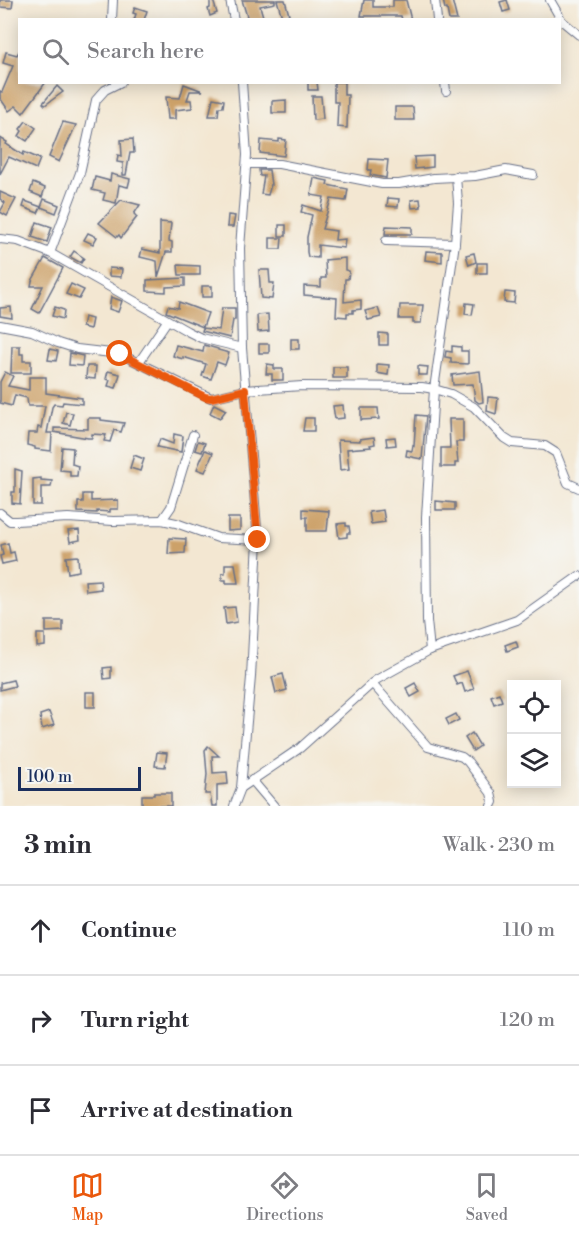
<!DOCTYPE html>
<meta charset="utf-8">
<style>
body{margin:0;font-family:"Libre Bodoni",serif;background:#f7f7f7;color:#2b2b33}
.controls{position:absolute;right:18px;bottom:18px;display:grid;overflow:hidden;border-radius:0px;box-shadow:0 3px 15px #0003}
.controls button{width:54px;height:54px;display:grid;place-items:center;padding:0;border:0;border-bottom:2px solid #e1e1e2;background:#fff;color:#2b2b33;font:30px sans-serif}
.scale{position:absolute;left:18px;bottom:15px;width:123px;box-sizing:border-box;padding-left:6px;border:3px solid #1b2f5e;border-top:0;font-size:16px;line-height:21px;white-space:nowrap;color:#1b2f5e;-webkit-text-stroke:4px #f6f6f2;paint-order:stroke}
.stop{position:absolute;width:18px;height:18px;margin:-14px;border:4px solid #ea580c;border-radius:50%;background:#fff}
.stop.end{background:#ea580c;border-color:#fff;box-shadow:0 2px 6px #0008}
.list{margin:0;padding:0;list-style:none}
h2{display:flex;justify-content:space-between;align-items:center;height:78px;margin:0;padding:0 24px;font-size:26px}
h2 small{font-size:20px;font-weight:400;color:#7c7c81}
.list li{display:grid;grid-template-columns:39px 1fr auto;gap:18px;align-items:center;box-sizing:border-box;height:90px;padding:0 24px;border-top:2px solid #e1e1e2}
.list b{display:block;font-size:22px;white-space:nowrap}
.list em{font-size:20px;font-style:normal;color:#7c7c81}
.icon{flex:none;width:33px;height:33px;fill:none;stroke:currentColor;stroke-width:2;stroke-linecap:round;stroke-linejoin:round}
.map{position:relative;flex:none;width:579px;height:806px;overflow:hidden}
.search{position:absolute;background:#fff;box-shadow:0 3px 15px #0003;left:18px;right:18px;top:18px;height:66px;display:flex;align-items:center;gap:15px;box-sizing:border-box;padding:0 21px;border-radius:0px;color:#7c7c81;font-size:22px}
.sheet{height:348px;background:#fff}
nav{display:flex;justify-content:space-around;align-items:center;box-sizing:border-box;height:84px;border-top:2px solid #e1e1e2;background:#fff;font-size:16px;color:#7c7c81}
nav a{display:grid;justify-items:center;gap:3px}
nav .on{color:#ea580c}
.map>svg:first-child{display:block}
.building{fill:#cca169}
.lines{fill:none;stroke-linecap:round;stroke-linejoin:round}
.minor-casing{stroke:#676f87;stroke-width:10}
.minor{stroke:#fff;stroke-width:8}
.route{stroke:#ea580c;stroke-width:8}
</style>
<div class="map">
<svg width="579" height="806" viewBox="0 0 579 806">
<rect width="100%" height="100%" fill="#f6f6f2"/>
<filter id="ink" filterUnits="userSpaceOnUse"><feTurbulence type="fractalNoise" baseFrequency=".0167" numOctaves="2"/><feDisplacementMap in="SourceGraphic" scale="12" xChannelSelector="R" yChannelSelector="G"/><feConvolveMatrix kernelMatrix="1 2 1 2 8 2 1 2 1" color-interpolation-filters="sRGB"/></filter>
<filter id="wash" filterUnits="userSpaceOnUse"><feTurbulence type="fractalNoise" baseFrequency=".008" numOctaves="4" result="noise"/><feDisplacementMap in="SourceGraphic" scale="24" xChannelSelector="R" yChannelSelector="G"/><feGaussianBlur stdDeviation="1.35" result="paint"/><feColorMatrix in="noise" values="0 0 0 0 0 0 0 0 0 0 0 0 0 0 0 0 0 1.4 0 .05"/><feComposite in="paint" operator="in"/></filter>
<g filter="url(#wash)">
<rect width="100%" height="100%" fill="#f3e7d2"/>
<g id="blocks">
<g class="building">
<path d="M0,0H13L12,8L0,7Z"/>
<path d="M210,0H213L217,13L210,16L208,9L210,8Z"/>
<path d="M242,0H275V3L260,6L264,20H248Z"/>
<path d="M277,0H285L289,15L282,17Z"/>
<path d="M364,0H373V7H393V0H406L411,20H402L401,16H361Z"/>
<path d="M443,0H452L457,20H449L447,9H445Z"/>
<path d="M507,0L510,10L503,12L500,2Z"/>
<path d="M135,7L147,11L144,20H134L136,14L133,13Z"/>
<path d="M20,50V82H46L23,113L16,106L9,111L0,98V91L2,92L13,66L3,63L6,52L17,55Z"/>
<path d="M308,82H317L318,90H308Z"/>
<path d="M334,82H344V95H348L347,128L337,127L338,102H334Z"/>
<path d="M184,84L203,91H190L187,100H191L192,108L175,110V119H168L166,97L180,98Z"/>
<path d="M57,86L63,92L45,105L43,103Z"/>
<path d="M312,96H321L323,119L313,120Z"/>
<path d="M213,98L224,100L223,107H219L218,116H209Z"/>
<path d="M286,100V113H272V101Z"/>
<path d="M395,107H413L414,120H395Z"/>
<path d="M26,121L36,128L27,141L19,136L22,131L20,129Z"/>
<path d="M63,122L76,125L59,162L49,157Z"/>
<path d="M0,138L7,142L6,144L23,155L24,152L40,159L36,169L9,157L0,174Z"/>
<path d="M133,139L134,153H130L126,175H123V163L117,162L118,155L122,156L121,140Z"/>
<path d="M279,139L286,140L284,156L260,153L261,140L279,142Z"/>
<path d="M433,156V167L415,169L414,157Z"/>
<path d="M369,159L388,160L386,178L370,175L371,170H368Z"/>
<path d="M259,170H269L271,185L268,195L261,194L264,176H260Z"/>
<path d="M111,174L130,179L128,187L119,185L116,203L103,200L105,193L92,190L95,177L110,181Z"/>
<path d="M314,178L328,181L327,185L348,189L346,201L331,199L322,229L336,231L335,240L345,239L344,248L318,245V258L308,257L307,252V237L312,215L301,212L303,205L321,211L324,197L311,195Z"/>
<path d="M33,183L45,188L42,197L30,192Z"/>
<path d="M0,192L16,199L7,216L0,212L5,203L0,199Z"/>
<path d="M388,198L399,199L398,207L387,206Z"/>
<path d="M44,199L59,205L56,213L41,207Z"/>
<path d="M420,199L421,207L412,208L411,200Z"/>
<path d="M121,200L140,205L134,214L137,217L121,238L119,235L117,237L99,223Z"/>
<path d="M25,201L41,207L38,213L23,207Z"/>
<path d="M228,215L235,216L233,227H227Z"/>
<path d="M37,222L52,227L47,242L32,237Z"/>
<path d="M160,222L171,223L169,241L172,242V252H166L158,277L157,261L140,257L142,249L160,253Z"/>
<rect x="279" y="225" width="7" height="11"/>
<path d="M386,226L412,227V234H385Z"/>
<path d="M88,233L97,237L93,244L84,240Z"/>
<path d="M270,238H282L281,249H270Z"/>
<path d="M74,251L84,258L81,263L70,257Z"/>
<path d="M426,251L442,252V262L425,260Z"/>
<path d="M474,253L476,262L469,265L466,255Z"/>
<path d="M45,258L63,268L39,313L32,309L43,286H31L32,281Z"/>
<path d="M345,258V270L349,271L348,279H345L344,302L361,300V309L353,310V313H347V317L336,316L337,298L304,295V286L321,287V278H326L325,260Z"/>
<rect x="477" y="263" width="10" height="10"/>
<path d="M178,265L200,266V275H179Z"/>
<path d="M109,268L122,269L121,277L109,276Z"/>
<path d="M259,270H269L270,283H274L272,299L261,298Z"/>
<path d="M185,278V286L166,287V292L147,291V280Z"/>
<path d="M71,284L84,290L79,299L66,294Z"/>
<rect x="202" y="286" width="10" height="11"/>
<path d="M505,292L515,293L514,303L504,302Z"/>
<path d="M111,297L122,301L118,312L109,309Z"/>
<path d="M179,302L208,313L203,327L166,312L168,306L178,308Z"/>
<path d="M466,303L474,304L472,315L465,314Z"/>
<path d="M400,305H423L421,323H413V319H399Z"/>
<path d="M11,307L12,318L0,316V308Z"/>
<path d="M55,307L64,310L63,319L52,316Z"/>
<path d="M222,308H235V320H233L230,338L202,331L203,328L219,330Z"/>
<path d="M378,308L381,317L368,320L365,311Z"/>
<path d="M268,314L269,331L258,332L257,315Z"/>
<path d="M84,317L92,319L90,329L82,327Z"/>
<path d="M379,333L388,334V345H379Z"/>
<rect x="291" y="339" width="8" height="10"/>
<rect x="259" y="344" width="10" height="9"/>
<path d="M176,345L203,352L204,345L218,349V350L229,353L225,365L217,362L211,379L202,376L206,364L183,357V359L173,356Z"/>
<path d="M12,346H20V354H23V361H31V373H11Z"/>
<path d="M452,346L461,347V351H468V364L451,363V358L445,357L446,351L452,352Z"/>
<path d="M50,349L58,351L56,361L48,360Z"/>
<path d="M70,353L83,356L82,366L69,365Z"/>
<path d="M267,364L274,365V369H283V380H272V374H266Z"/>
<path d="M377,364L389,365L388,375L377,373Z"/>
<path d="M87,366H96L95,379L86,378Z"/>
<path d="M418,366L428,367L427,375H418Z"/>
<rect x="333" y="367" width="14" height="11"/>
<path d="M108,371L120,374L116,388L108,386L110,380L106,379Z"/>
<path d="M480,371L483,402L479,403L475,400L473,384L453,385L452,375Z"/>
<path d="M5,372L13,376L8,386L29,390V377H46V393L82,398V404L63,402L62,405L54,404L52,407L47,433H52L51,451L35,449V447L27,445L28,433H37L38,427L41,428L45,406H28L27,398L15,395L12,406L0,403V382Z"/>
<path d="M488,397L498,398L496,414L487,411Z"/>
<path d="M214,404L226,410L220,418L210,413Z"/>
<path d="M343,405L344,418L335,419L333,406Z"/>
<path d="M361,408H378L379,419L361,420Z"/>
<path d="M66,412L73,413L70,425L63,423Z"/>
<path d="M416,415L426,416L422,459L406,456L407,450L412,451L413,445L414,446Z"/>
<path d="M88,418H101V420L124,423L121,432L114,430L110,442L104,441L106,435L92,434V438H88L54,432V428L88,429Z"/>
<path d="M305,418H314V431H303Z"/>
<path d="M449,419H463V442H456L458,463H455V467H441V448H450Z"/>
<path d="M174,434L183,436L181,452L157,447L160,439L173,444Z"/>
<path d="M374,437L375,444L370,445L371,447L347,449L349,469L340,470L338,440L360,441V439Z"/>
<path d="M395,437L396,445L387,446L386,438Z"/>
<path d="M198,441L205,443L202,452L195,450Z"/>
<path d="M62,447L73,448L72,464L78,466L77,476H70V471L60,470Z"/>
<path d="M205,450L213,453L205,472L197,469Z"/>
<path d="M134,455L144,459L140,471L130,468Z"/>
<path d="M15,469L22,471L20,504L12,503V492H15Z"/>
<path d="M41,478V480L52,481L51,487H41V505H33V479Z"/>
<path d="M83,494H91V501L118,500V509H110V512L97,511V513L78,512V502H83Z"/>
<path d="M436,501L455,503V510H436Z"/>
<path d="M303,509L329,511L327,531H307V517H303Z"/>
<path d="M383,510L385,522L371,524L369,512Z"/>
<path d="M228,518H240V530L228,531Z"/>
<path d="M346,523V526H349L350,533H347V537L339,538L337,524Z"/>
<path d="M79,530L80,540L70,542L68,531Z"/>
<path d="M169,538L186,539L185,553L168,554Z"/>
<path d="M8,543L10,553L14,552L16,561L2,564L0,556L3,555L1,545Z"/>
<path d="M78,556L79,571L68,573L66,557Z"/>
<path d="M225,564H235L238,583H226V580H222V573H225Z"/>
<path d="M100,580L101,589L86,591L85,581Z"/>
<path d="M235,607L237,622L226,624L224,608Z"/>
<path d="M46,621H63V631L46,632Z"/>
<path d="M37,634H45V646L37,647Z"/>
<path d="M516,641L518,647L507,651L505,645Z"/>
<path d="M111,667V678L104,679L103,668Z"/>
<path d="M467,671L474,689L465,692L462,683L457,685L453,676Z"/>
<path d="M283,674L287,690L276,693L272,677Z"/>
<path d="M13,680L15,686L0,690V683Z"/>
<path d="M415,683L420,692L411,697L406,688Z"/>
<rect x="86" y="692" width="9" height="15"/>
<path d="M499,693L502,701L494,704L491,696Z"/>
<path d="M49,712L54,725L42,729L40,715Z"/>
<path d="M456,714L459,720L449,725L446,719Z"/>
<path d="M472,733L480,746L473,751L465,738Z"/>
<path d="M208,746L219,756H212L213,773L227,772L228,784L217,785V806H212L210,794H205L207,774L205,750Z"/>
<path d="M157,752L167,753L165,767L155,766Z"/>
<path d="M154,793H171V806H142V795H154Z"/>
</g>
</g>
</g>
<g filter="url(#ink)">
<use href="#blocks" fill-opacity="0" stroke="#676f87" stroke-width="1.5"/>
<g class="lines">
<g class="minor-casing">
<g id="minor">
<path d="M230,0L234,20"/>
<path d="M435,0L437,20"/>
<path d="M550,0L562,21L579,35"/>
<path d="M112,20L113,0"/>
<path d="M445,82L446,91"/>
<path d="M247,164H279L382,184H399L434,178L475,176L506,170L533,175"/>
<path d="M0,239L18,241L50,253L187,331L201,338L242,348"/>
<path d="M386,241L455,243"/>
<path d="M50,253L80,173L96,100L105,90L121,82"/>
<path d="M0,325L32,331L58,343L77,349L120,354L211,398L245,390L302,386L422,387L434,389L451,394L474,407L504,438L512,443L545,446L556,453L568,483L579,488"/>
<path d="M139,362L167,321"/>
<path d="M0,513L10,521H16L68,518L113,521L162,520L176,523L218,538L258,540"/>
<path d="M162,520L171,507L193,435"/>
<path d="M430,650L427,621L426,517L434,389L455,243L458,203L456,176"/>
<path d="M372,683L428,747L462,757L468,762L491,793L493,802L491,806"/>
<path d="M252,780L274,806"/>
<path d="M241,788L300,748L376,680L430,650L517,620L579,576"/>
<path d="M234,806L241,788L251,677L258,540L242,348L240,248L247,155L242,82"/>
</g>
</g>
<use href="#minor" class="minor"/>
</g>
</g>
<g class="lines" filter="url(#ink)">
<path class="route" d="M120,354L205,397L211,398L245,390L258,540"/>
</g>
</svg>
<div class="controls">
<button><svg class="icon" aria-label="locate" viewBox="0 0 24 24"><circle cx="12" cy="12" r="6"/><path d="M12 2v4M12 18v4M2 12h4M18 12h4"/></svg></button>
<button><svg class="icon" aria-label="layers" viewBox="0 0 24 24"><path d="M12 4l9 5-9 5-9-5zM3 14l9 5 9-5"/></svg></button>
</div>
<div class="scale">100 m</div>
<div class="stop" style="left:120px;top:354px"></div>
<div class="stop end" style="left:258px;top:540px"></div>
<div class="search"><svg class="icon" aria-label="search" viewBox="0 0 24 24"><circle cx="10" cy="10" r="6"/><path d="M15 15l6 6"/></svg>Search here</div>
</div>
<section class="sheet">
<h2>3 min<small>Walk · 230 m</small></h2>
<ul class="list">
<li><svg class="icon" aria-label="ahead" viewBox="0 0 24 24"><path d="M12 20V5M6 11l6-6 6 6"/></svg><div><b>Continue</b></div><em>110 m</em></li>
<li><svg class="icon" aria-label="right" viewBox="0 0 24 24"><path d="M7 20v-9h11M14 6l5 5-5 5"/></svg><div><b>Turn right</b></div><em>120 m</em></li>
<li><svg class="icon" aria-label="arrive" viewBox="0 0 24 24"><path d="M6 21V4h12l-3 4 3 4H6"/></svg><div><b>Arrive at destination</b></div></li>
</ul>
</section>
<nav>
<a class="on"><svg class="icon" aria-label="map" viewBox="0 0 24 24"><path d="M3 6l6-2 6 2 6-2v14l-6 2-6-2-6 2zM9 4v14M15 6v14"/></svg>Map</a>
<a><svg class="icon" aria-label="directions" viewBox="0 0 24 24"><path d="M12 3l9 9-9 9-9-9zM9 14v-3h6M13 9l2 2-2 2"/></svg>Directions</a>
<a><svg class="icon" aria-label="saved" viewBox="0 0 24 24"><path d="M7 4h10v16l-5-4-5 4z"/></svg>Saved</a>
</nav>
